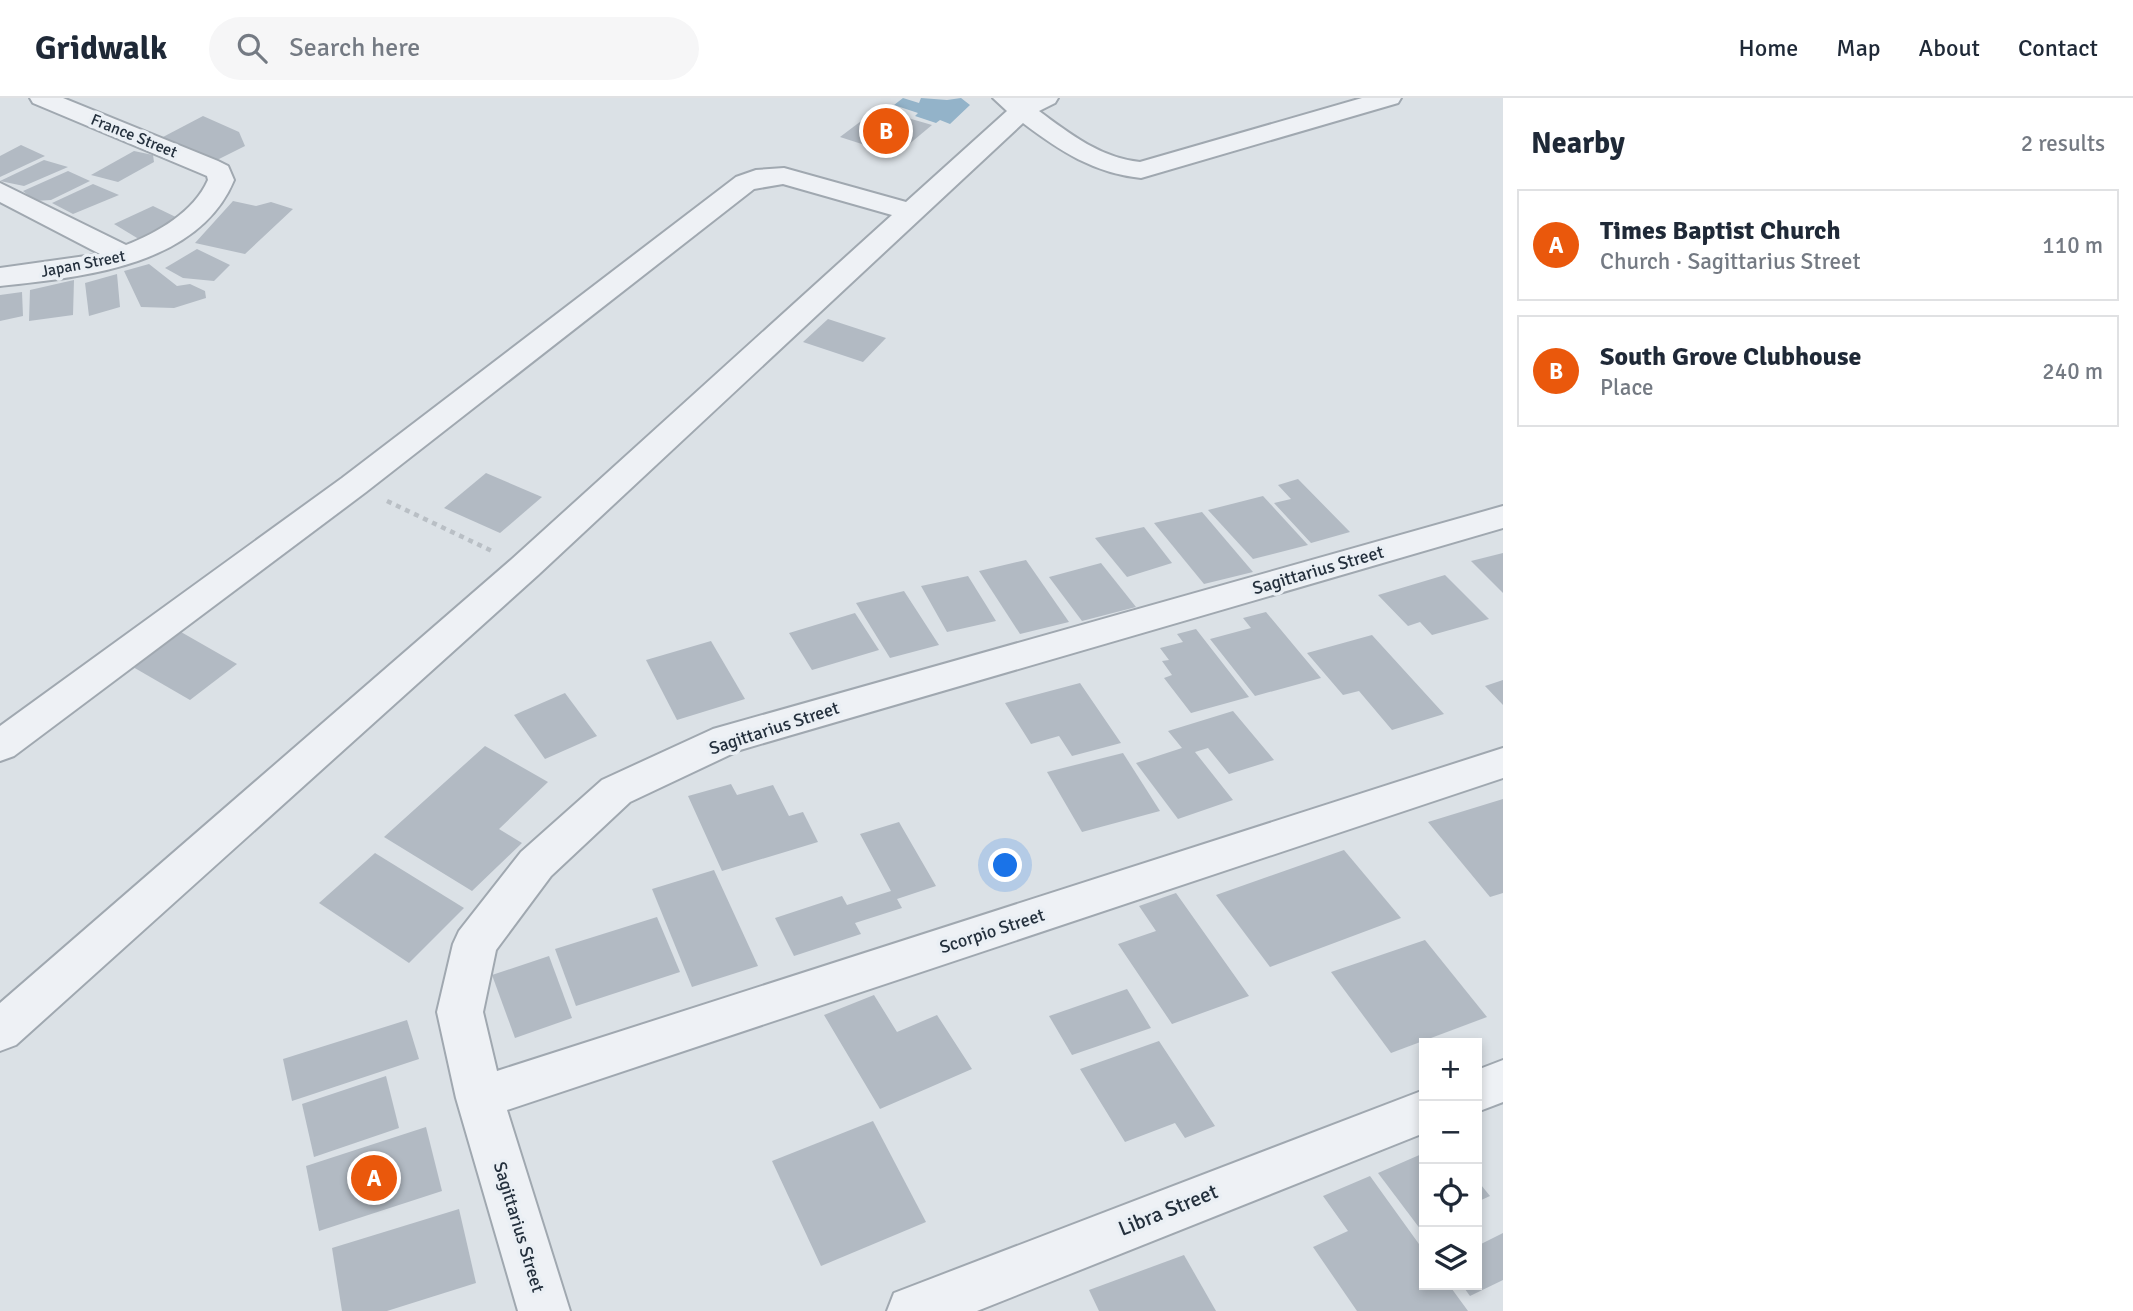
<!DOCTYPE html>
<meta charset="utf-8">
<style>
body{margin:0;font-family:Signika,sans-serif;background:#f6f6f7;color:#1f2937}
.controls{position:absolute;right:21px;bottom:21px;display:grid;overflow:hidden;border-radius:0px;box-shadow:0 4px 10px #0003}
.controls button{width:63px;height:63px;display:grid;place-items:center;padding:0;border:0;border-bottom:2px solid #e0e1e3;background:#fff;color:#1f2937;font:35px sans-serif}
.you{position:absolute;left:1006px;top:768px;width:24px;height:24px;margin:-18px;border:5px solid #fff;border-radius:50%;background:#1a73e8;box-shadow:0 0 0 10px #1a73e833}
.badge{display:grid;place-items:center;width:46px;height:46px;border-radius:50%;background:#ea580c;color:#fff;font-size:23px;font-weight:700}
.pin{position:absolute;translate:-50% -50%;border:4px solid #fff;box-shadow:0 2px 7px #0006}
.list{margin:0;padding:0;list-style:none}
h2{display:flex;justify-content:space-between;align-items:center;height:91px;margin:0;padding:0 28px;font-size:30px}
h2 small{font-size:23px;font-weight:400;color:#747a83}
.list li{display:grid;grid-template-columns:46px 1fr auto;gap:21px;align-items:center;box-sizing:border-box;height:112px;margin:0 14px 14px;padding:0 14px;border:2px solid #e0e1e3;border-radius:0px}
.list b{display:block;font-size:26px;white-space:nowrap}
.list p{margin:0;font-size:23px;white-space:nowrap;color:#747a83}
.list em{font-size:23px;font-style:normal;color:#747a83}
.icon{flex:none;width:38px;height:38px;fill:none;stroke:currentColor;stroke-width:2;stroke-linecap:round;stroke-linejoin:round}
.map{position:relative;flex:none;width:1503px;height:1213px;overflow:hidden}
header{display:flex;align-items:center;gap:42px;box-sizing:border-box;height:98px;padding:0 35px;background:#fff;border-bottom:2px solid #e0e1e3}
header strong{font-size:33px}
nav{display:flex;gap:38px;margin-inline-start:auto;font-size:24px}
.search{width:490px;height:63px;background:#f6f6f7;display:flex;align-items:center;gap:18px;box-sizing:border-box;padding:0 24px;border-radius:38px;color:#747a83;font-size:26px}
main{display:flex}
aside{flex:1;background:#fff}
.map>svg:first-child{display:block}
.water{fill:#93b3c9}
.building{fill:#b2bac3}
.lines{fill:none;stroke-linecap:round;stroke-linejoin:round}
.minor-casing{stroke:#a0a8b0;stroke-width:4}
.path{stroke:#b9bfc5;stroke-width:4.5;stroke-dasharray:5 5;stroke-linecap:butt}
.minor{fill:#eef1f5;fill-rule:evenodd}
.labels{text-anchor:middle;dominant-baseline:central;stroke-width:7;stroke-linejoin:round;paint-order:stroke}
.far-street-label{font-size:16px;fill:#24303d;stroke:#eaeff4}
.street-label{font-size:18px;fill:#24303d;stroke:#eaeff4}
.near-street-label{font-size:21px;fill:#24303d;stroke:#eaeff4}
</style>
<header>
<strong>Gridwalk</strong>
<div class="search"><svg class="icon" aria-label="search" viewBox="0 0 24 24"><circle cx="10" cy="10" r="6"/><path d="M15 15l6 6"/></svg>Search here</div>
<nav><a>Home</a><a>Map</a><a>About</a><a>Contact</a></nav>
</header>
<main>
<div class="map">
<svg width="1503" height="1213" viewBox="0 0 1503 1213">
<rect width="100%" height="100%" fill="#dbe1e6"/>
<path class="water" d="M903,0L919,5L921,0L947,2L961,0L970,7L950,26L940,22L936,25L915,18L918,15L894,7Z"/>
<g class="building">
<path d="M877,11L932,27L896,57L840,39Z"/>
<path d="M203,18L239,34L245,48L213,64L163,39Z"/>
<path d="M21,47L45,58L0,79V58Z"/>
<path d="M134,53L153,57L154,64L118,84L91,77Z"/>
<path d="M44,62L68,69L24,88L0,83Z"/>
<path d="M68,73L90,83L51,102L35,103L23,93Z"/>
<path d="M93,86L119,97L73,116L52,105Z"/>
<path d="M233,103L256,108L271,104L293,111L245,156L195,145Z"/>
<path d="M153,108L182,122L142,143L114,126Z"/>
<path d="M197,151L230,167L214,183L183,180L165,170Z"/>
<path d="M149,166L177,188L190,186L205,193L206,200L174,210L141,209L124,173Z"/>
<path d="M117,176L120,209L89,218L85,185Z"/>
<path d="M74,182L73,217L29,223L30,192Z"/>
<path d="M22,194L23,218L0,223V197Z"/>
<path d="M828,221L886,240L863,264L803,244Z"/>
<path d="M486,375L542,399L500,435L444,410Z"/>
<path d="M1298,381L1350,434L1311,445L1274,405L1291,401L1278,387Z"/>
<path d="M1263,398L1308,447L1253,461L1208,412Z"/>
<path d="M1202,414L1253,474L1204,486L1154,425Z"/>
<path d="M1144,429L1172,465L1127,479L1095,440Z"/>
<path d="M1503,455V495L1471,463Z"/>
<path d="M1026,462L1069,524L1020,536L979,473Z"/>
<path d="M1101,465L1136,509L1082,523L1049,479Z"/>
<path d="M1445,477L1489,521L1432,537L1420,524L1408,528L1378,497Z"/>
<path d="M968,478L996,523L947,534L921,488Z"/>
<path d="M904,493L939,547L890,560L856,505Z"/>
<path d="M1266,514L1321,580L1255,598L1210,541L1251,530L1243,520Z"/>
<path d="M855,515L879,552L812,572L789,535Z"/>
<path d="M1196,531L1249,599L1191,615L1164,580L1172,577L1162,563L1169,562L1160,550L1183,544L1177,536Z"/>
<path d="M181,534L237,566L190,602L133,569Z"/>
<path d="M1372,537L1444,616L1392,632L1359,593L1343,597L1307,555Z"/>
<path d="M711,543L745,601L677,622L646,562Z"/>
<path d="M1503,582V607L1485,588Z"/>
<path d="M1080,585L1121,645L1072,658L1059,638L1031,646L1005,605Z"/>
<path d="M565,595L597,638L545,661L514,617Z"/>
<path d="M1233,613L1274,662L1229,676L1208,650L1195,654L1233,702L1178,721L1136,665L1182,650L1168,633Z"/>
<path d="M485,648L548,684L499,731L522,745L472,793L384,739Z"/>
<path d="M1123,655L1160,713L1082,734L1047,674Z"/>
<path d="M731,686L737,697L773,687L789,718L803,714L818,744L722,773L688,698Z"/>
<path d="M1503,701V795L1490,799L1428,724Z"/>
<path d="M899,724L936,788L897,801L902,810L855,825L861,836L794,858L775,820L842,798L847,807L891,793L860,736Z"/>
<path d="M1344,752L1401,820L1270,869L1216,797Z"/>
<path d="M375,755L464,810L409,865L319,805Z"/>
<path d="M714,772L758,868L692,889L652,791Z"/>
<path d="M1176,795L1249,898L1172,926L1118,846L1156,833L1139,808Z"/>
<path d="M657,819L680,874L576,908L555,851Z"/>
<path d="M1425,842L1487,919L1391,955L1331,874Z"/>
<path d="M549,858L572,920L515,940L492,877Z"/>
<path d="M1127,891L1151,930L1072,957L1049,918Z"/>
<path d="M874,897L897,934L937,917L972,971L880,1011L824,917Z"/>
<path d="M407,922L419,961L292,1003L283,961Z"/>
<path d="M1159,943L1215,1028L1185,1040L1175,1025L1125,1044L1080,971Z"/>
<path d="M386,978L399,1030L314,1059L302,1006Z"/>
<path d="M873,1023L926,1124L821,1168L772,1063Z"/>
<path d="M426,1029L442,1093L319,1133L306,1068Z"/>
<path d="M1424,1055V1136L1378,1075Z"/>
<path d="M1370,1078L1424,1153V1187H1449L1468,1213H1357L1313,1149L1348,1133L1323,1098Z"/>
<path d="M1477,1082L1490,1098L1477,1104Z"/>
<path d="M459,1111L476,1185L387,1213H342L332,1150Z"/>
<path d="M1503,1135V1182L1470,1198L1462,1187H1477V1148Z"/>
<path d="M1184,1157L1216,1213H1099L1089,1192Z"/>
</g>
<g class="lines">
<g class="minor-casing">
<g id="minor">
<path d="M30,0H63L218,63L228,68L234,82C198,169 81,179 0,188V170L100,156L0,104V85L126,147C157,135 194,114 208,82L207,78L200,75L33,5Z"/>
<path d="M993,0H1058L1055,5L1039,13C1070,36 1101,60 1140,64L1362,0H1401L1398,5L1141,80C1094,75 1060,53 1023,25L538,477L16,947L0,953V905L512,461L892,117L783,86L754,91L366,394L14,658L0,663V628L342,380L736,79L756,72L784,70L906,104L1007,13Z"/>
<path d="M1503,408V430L740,652L630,704L551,778L496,852L483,914L497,973L1503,650V680L507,1012L570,1213H518L456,1000L437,914L453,846L459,833L521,754L602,682L713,631Z"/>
<path d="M1503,962V1004L1477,1014V972Z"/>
<path d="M1424,992V1035L977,1213H887L894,1195Z"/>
</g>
</g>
<path class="path" d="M387,403L492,453"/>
<use href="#minor" class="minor"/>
</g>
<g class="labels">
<g class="far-street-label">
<text transform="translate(134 38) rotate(22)">France Street</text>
<text transform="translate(83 166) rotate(-11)">Japan Street</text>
</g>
<g class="street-label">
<text transform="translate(1318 472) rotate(-16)">Sagittarius Street</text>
<text transform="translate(774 630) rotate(-18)">Sagittarius Street</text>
<text transform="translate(992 833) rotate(-18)">Scorpio Street</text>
<text transform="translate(519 1129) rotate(73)">Sagittarius Street</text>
</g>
<g class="near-street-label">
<text transform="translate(1168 1112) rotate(-22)">Libra Street</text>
</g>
</g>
</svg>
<div class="controls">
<button>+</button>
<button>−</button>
<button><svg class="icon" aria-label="locate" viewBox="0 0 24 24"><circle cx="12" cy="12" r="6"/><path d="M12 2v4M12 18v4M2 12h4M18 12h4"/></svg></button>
<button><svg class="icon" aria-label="layers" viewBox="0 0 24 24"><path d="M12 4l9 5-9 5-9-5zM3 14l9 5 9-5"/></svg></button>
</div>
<div class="you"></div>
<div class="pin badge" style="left:374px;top:1080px">A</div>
<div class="pin badge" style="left:886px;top:33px">B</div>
</div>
<aside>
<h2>Nearby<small>2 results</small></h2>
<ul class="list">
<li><span class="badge">A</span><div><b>Times Baptist Church</b><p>Church · Sagittarius Street</p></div><em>110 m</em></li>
<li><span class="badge">B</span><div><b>South Grove Clubhouse</b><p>Place</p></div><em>240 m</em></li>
</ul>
</aside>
</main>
